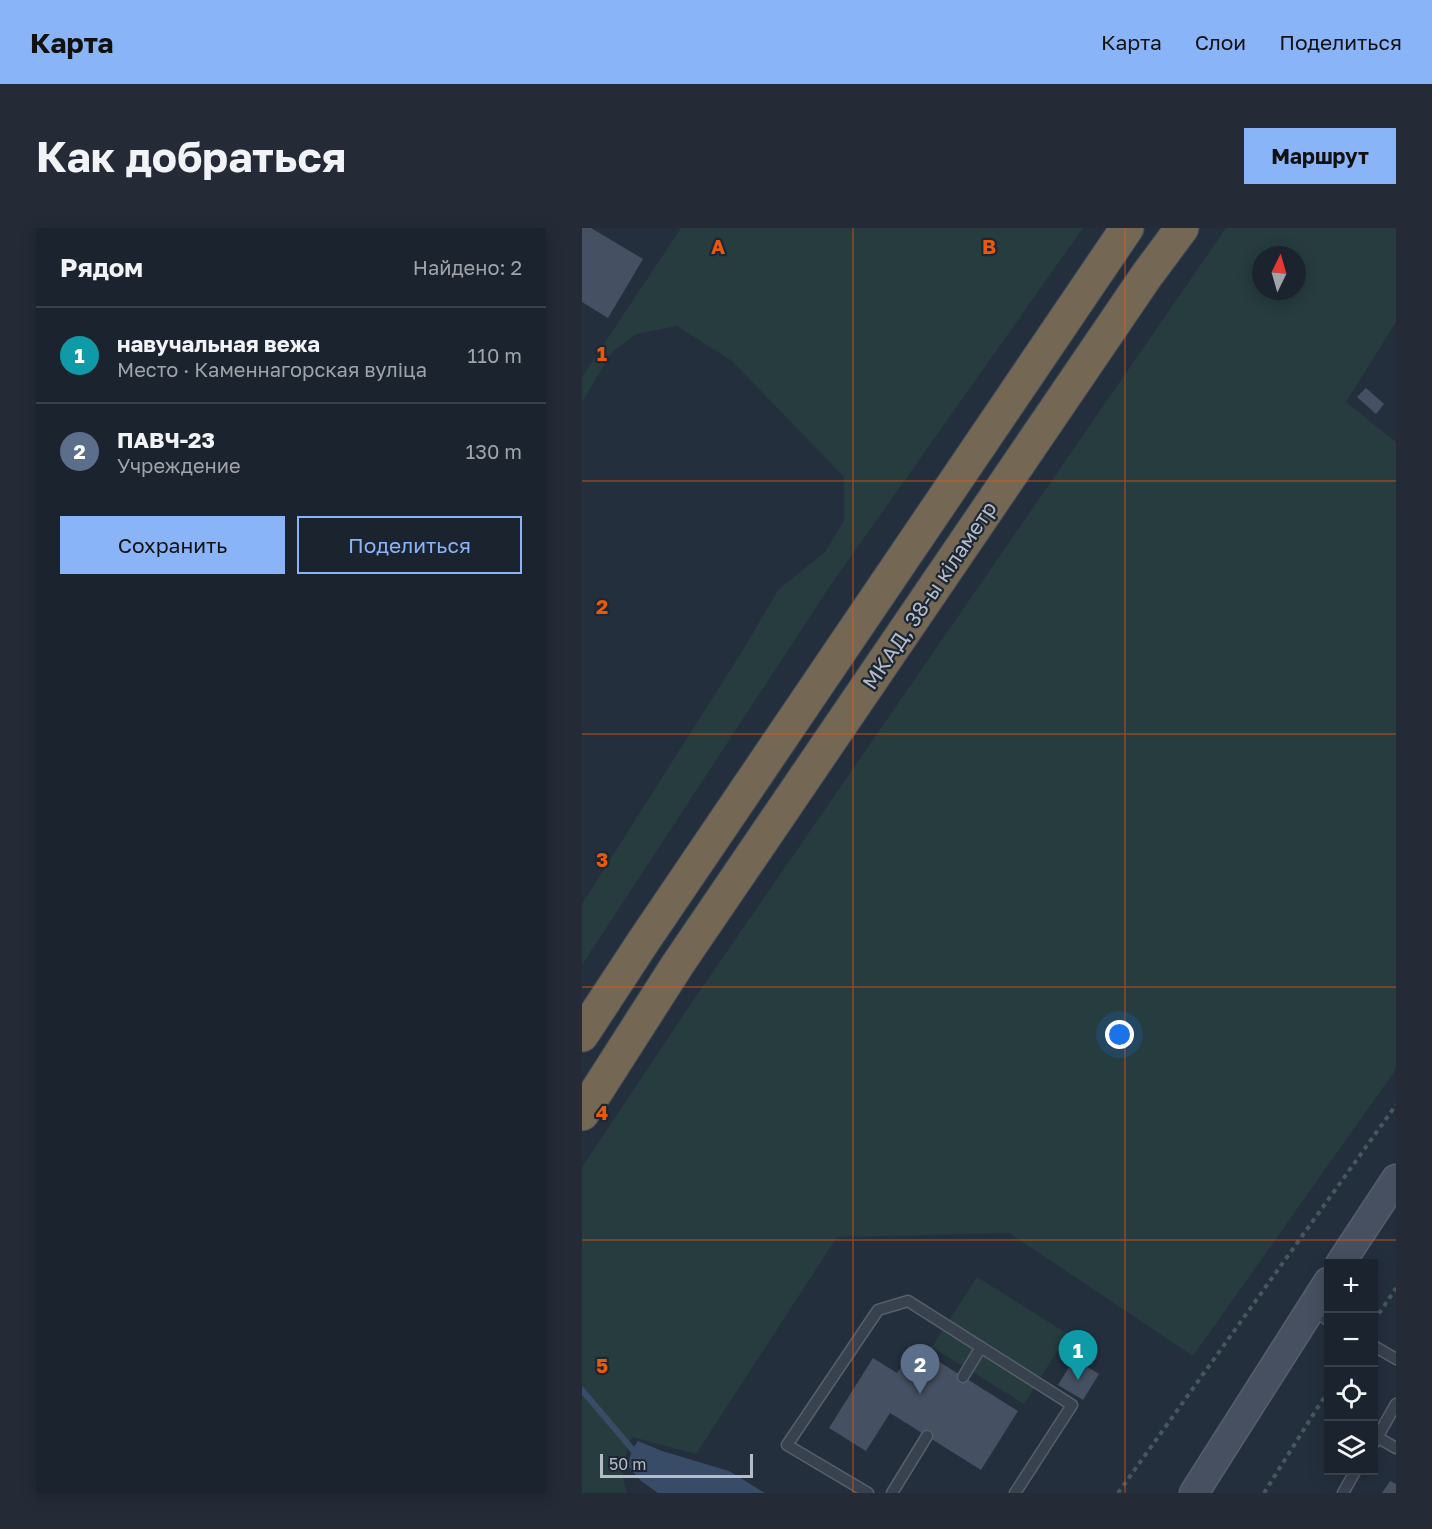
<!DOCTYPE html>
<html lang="ru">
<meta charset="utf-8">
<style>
body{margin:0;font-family:"Golos Text",sans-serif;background:#242b36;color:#f1f3f6}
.controls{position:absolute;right:18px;bottom:18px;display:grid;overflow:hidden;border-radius:0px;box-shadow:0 3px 15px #0003}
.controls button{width:54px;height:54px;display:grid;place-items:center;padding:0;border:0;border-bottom:2px solid #39404a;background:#1b232e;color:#f1f3f6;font:30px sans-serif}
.compass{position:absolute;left:670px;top:18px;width:54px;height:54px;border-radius:50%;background:#1b232e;box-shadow:0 3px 15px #0003;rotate:5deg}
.scale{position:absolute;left:18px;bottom:15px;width:153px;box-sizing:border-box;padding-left:6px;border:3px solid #b4bcc9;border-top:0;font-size:16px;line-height:21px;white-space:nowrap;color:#b4bcc9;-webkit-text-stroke:4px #1d2633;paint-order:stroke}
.you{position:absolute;left:538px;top:807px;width:21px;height:21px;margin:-15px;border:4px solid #fff;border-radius:50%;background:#1a73e8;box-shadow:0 0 0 9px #1a73e833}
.badge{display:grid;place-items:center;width:39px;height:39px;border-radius:50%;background:#8ab4f8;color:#fff;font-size:20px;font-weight:700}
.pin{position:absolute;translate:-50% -50px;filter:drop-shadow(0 2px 3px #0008)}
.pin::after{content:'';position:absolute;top:32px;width:21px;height:18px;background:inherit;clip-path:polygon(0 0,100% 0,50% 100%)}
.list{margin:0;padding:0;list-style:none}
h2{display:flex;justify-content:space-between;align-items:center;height:78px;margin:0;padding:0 24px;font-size:26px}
h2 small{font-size:20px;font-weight:400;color:#a0a4aa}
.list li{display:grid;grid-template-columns:39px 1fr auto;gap:18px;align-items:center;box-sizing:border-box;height:96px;padding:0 24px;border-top:2px solid #39404a}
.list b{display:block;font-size:22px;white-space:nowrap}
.list p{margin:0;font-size:20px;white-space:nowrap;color:#a0a4aa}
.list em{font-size:20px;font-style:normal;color:#a0a4aa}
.actions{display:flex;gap:12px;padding:18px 24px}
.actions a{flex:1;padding:14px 0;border:2px solid #8ab4f8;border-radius:0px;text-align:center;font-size:21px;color:#8ab4f8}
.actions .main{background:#8ab4f8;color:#111}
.icon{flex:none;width:33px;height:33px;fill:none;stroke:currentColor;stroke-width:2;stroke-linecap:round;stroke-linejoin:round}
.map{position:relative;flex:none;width:814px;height:1265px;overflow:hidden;border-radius:0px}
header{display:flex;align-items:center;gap:36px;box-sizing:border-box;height:84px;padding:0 30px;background:#8ab4f8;color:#111}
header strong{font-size:28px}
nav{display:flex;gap:33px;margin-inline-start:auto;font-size:21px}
.intro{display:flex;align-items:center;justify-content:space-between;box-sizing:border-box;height:144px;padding:0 36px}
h1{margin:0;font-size:42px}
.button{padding:15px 27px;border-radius:0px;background:#8ab4f8;color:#111;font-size:21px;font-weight:700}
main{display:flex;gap:36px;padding:0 36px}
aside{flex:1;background:#1b232e;border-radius:0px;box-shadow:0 3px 15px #0003}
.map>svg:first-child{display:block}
.green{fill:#263c3f;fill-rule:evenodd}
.water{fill:#394c67}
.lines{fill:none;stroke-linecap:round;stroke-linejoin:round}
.stream{stroke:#394c67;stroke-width:6}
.building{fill:#455162}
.lane-casing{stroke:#565f6c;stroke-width:13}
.secondary-casing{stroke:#565f6c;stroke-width:31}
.highway-casing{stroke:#434c59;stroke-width:35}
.path{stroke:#44595c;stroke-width:4;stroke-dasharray:4.5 4.5;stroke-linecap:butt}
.lane{stroke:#38414e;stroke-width:10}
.secondary{stroke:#465061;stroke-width:28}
.highway{stroke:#746855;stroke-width:33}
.grid{fill:none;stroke:#e8590c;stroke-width:1.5;stroke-opacity:0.55}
.labels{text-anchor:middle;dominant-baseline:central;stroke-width:4.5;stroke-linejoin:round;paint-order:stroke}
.street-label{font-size:21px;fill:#b4bcc9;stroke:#1d2633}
.grid-label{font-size:20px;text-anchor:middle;font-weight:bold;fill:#e8590c;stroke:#1d2633;stroke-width:4.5;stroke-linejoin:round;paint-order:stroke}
</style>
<header>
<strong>Карта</strong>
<nav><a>Карта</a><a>Слои</a><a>Поделиться</a></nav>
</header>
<div class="intro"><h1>Как добраться</h1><a class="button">Маршрут</a></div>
<main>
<aside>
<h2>Рядом<small>Найдено: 2</small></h2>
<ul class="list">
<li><span class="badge" style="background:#0f9aa8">1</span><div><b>навучальная вежа</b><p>Место · Каменнагорская вуліца</p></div><em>110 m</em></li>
<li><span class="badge" style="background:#5c6f8a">2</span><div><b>ПАВЧ-23</b><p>Учреждение</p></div><em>130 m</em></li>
</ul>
<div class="actions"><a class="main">Сохранить</a><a>Поделиться</a></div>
</aside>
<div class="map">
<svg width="814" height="1265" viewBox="0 0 814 1265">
<rect width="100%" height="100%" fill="#242f3e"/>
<g class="green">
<path d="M99,0H501L248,358L0,737V676L159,425L197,361L243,324L262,293V249L150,133L95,98L54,106L30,124L0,174V149Z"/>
<path d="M644,0H814V94L764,174L814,214V841L611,1128L427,1005L255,1009L114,1226L50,1209C42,1231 37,1242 45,1265H0V939L108,777ZM679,27H715V63H679Z"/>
<path d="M395,1049L486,1106L442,1176L350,1119Z"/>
</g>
<path class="water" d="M56,1213L80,1223L147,1243L183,1265H76L59,1253L46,1238L50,1221Z"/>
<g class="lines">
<path class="stream" d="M0,1162L50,1221"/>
</g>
<g class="building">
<path d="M0,0H9L61,31L26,90L0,74Z"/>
<path d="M784,160L802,176L794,186L775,169Z"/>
<path d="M332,1118L436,1183L399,1242L308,1185L284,1223L247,1200L291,1130L315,1145Z"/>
<path d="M492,1131L517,1146L501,1172L476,1157Z"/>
<path d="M808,1253L814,1256V1265H800Z"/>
</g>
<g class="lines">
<g class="lane-casing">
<g id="lane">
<path d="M729,1081L746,1092"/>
<path d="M792,1118L814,1131"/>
<path d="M381,1149L399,1119"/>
<path d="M795,1209L814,1220"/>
<path d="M792,1215L814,1176"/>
<path d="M286,1265L205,1217L296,1082L326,1073L490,1177L433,1265"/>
<path d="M310,1265L345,1208"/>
<path d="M761,1265L774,1242"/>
</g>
</g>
<g class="secondary-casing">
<g id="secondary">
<path d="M758,1036L814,951"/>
<path d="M612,1265L746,1054"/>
</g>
</g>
<g class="highway-casing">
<g id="highway">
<path d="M0,807L61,714L545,0"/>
<path d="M0,886L96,736L565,47L600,0"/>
</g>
</g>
<g class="path">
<path d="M792,1093L814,1060"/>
<path d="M536,1265L814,877"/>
<path d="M682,1265L746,1163"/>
</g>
<use href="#lane" class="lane"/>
<use href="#secondary" class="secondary"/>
<use href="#highway" class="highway"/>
</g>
<path class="grid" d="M271,0V1265M543,0V1265M0,253H814M0,506H814M0,759H814M0,1012H814"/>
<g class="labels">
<g class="street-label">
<text transform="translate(347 367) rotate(-56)">МКАД, 38-ы кіламетр</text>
</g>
</g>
<g class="grid-label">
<text x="136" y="26">A</text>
<text x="407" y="26">B</text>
<text x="20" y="133">1</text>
<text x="20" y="386">2</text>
<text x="20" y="639">3</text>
<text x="20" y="892">4</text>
<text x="20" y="1145">5</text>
</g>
</svg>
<div class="controls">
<button>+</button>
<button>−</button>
<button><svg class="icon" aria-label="locate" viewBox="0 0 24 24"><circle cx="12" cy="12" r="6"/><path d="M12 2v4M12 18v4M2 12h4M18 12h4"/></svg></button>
<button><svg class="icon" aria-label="layers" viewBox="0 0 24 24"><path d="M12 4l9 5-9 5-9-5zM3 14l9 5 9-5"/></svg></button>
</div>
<svg class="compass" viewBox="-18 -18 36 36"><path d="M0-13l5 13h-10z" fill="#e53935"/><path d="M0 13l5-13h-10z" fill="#a0a4aa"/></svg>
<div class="scale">50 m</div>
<div class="you"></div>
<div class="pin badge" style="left:496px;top:1152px;background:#0f9aa8">1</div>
<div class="pin badge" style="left:338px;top:1166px;background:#5c6f8a">2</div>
</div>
</main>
